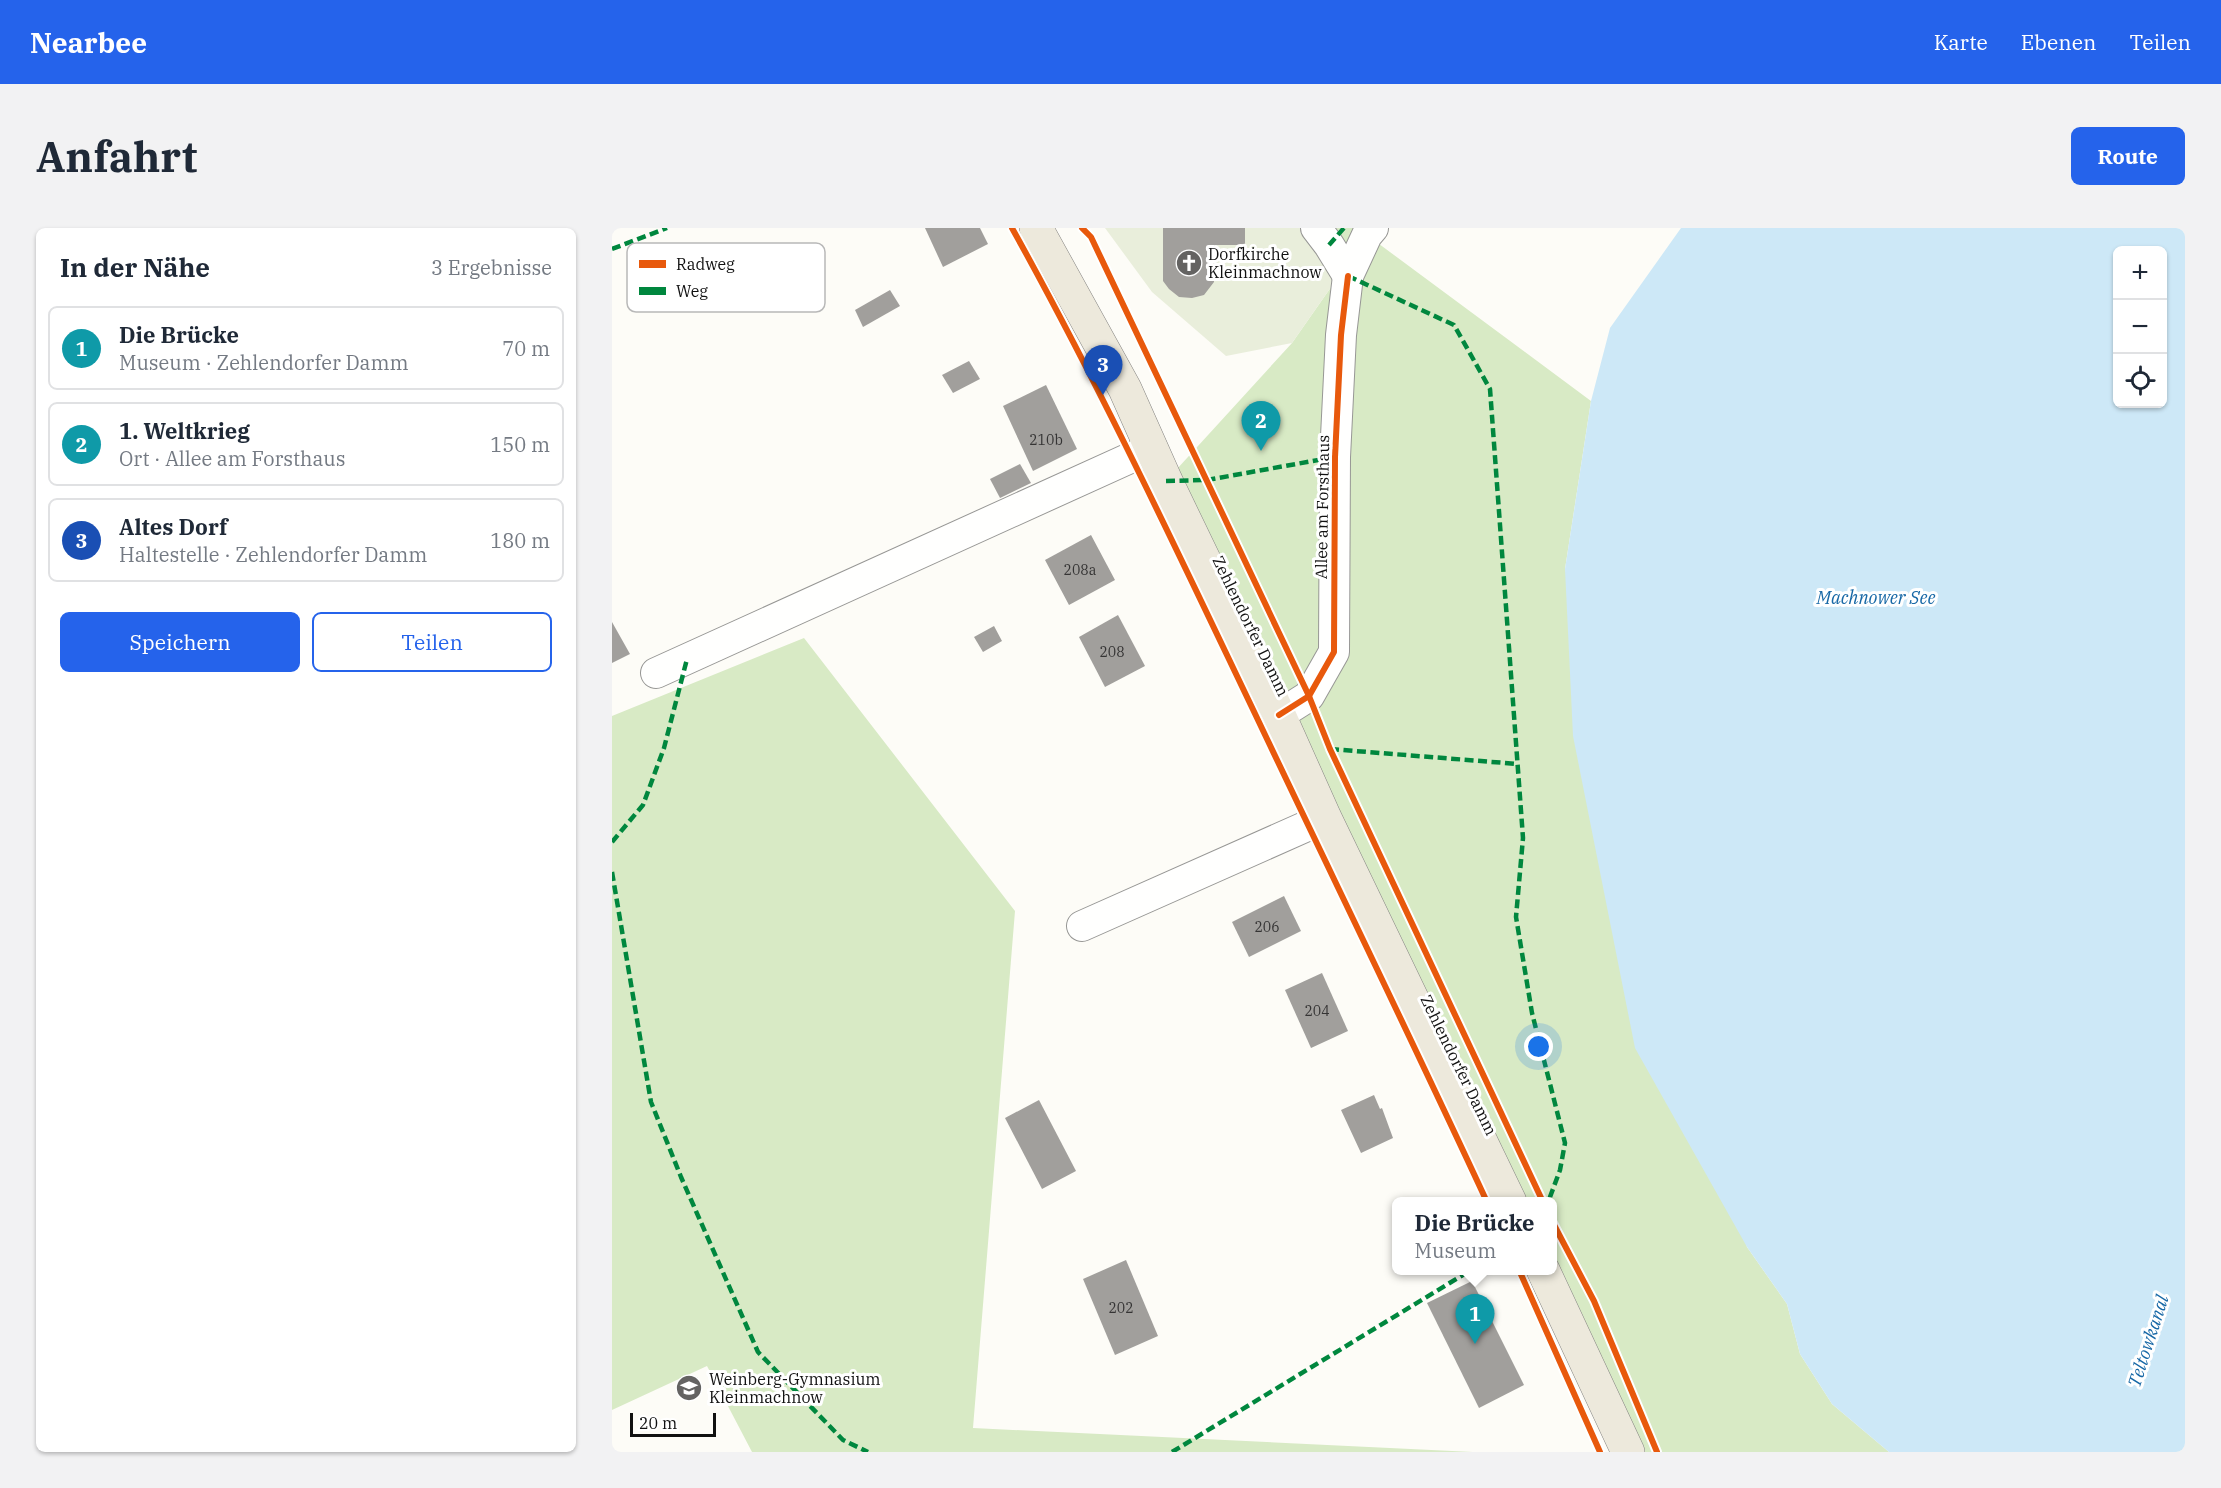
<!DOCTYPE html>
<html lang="de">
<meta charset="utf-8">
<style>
body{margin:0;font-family:"IBM Plex Serif",serif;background:#f2f2f3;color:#1f2937}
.controls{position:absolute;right:18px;top:18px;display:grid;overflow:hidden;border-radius:9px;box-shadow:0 2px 4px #0004}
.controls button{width:54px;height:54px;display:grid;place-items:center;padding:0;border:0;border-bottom:2px solid #e0e1e3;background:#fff;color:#1f2937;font:30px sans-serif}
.scale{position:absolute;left:18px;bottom:15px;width:86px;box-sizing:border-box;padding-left:6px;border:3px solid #111;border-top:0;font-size:16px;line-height:21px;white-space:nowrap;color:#111;-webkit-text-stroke:4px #fff;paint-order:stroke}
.you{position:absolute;left:927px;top:819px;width:21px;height:21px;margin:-15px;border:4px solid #fff;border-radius:50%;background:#1a73e8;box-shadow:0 0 0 9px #1a73e833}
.badge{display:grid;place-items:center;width:39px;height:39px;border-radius:50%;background:#2563eb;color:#fff;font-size:20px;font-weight:700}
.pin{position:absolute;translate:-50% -50px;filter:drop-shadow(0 2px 3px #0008)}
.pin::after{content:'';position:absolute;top:32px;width:21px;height:18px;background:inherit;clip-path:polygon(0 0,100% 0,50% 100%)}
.popup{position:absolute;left:780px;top:969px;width:165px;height:78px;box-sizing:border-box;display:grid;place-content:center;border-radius:9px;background:#fff;filter:drop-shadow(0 2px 4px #0005);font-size:20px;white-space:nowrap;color:#747a83}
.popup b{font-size:22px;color:#1f2937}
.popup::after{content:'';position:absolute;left:50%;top:100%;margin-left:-12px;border:12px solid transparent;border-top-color:#fff}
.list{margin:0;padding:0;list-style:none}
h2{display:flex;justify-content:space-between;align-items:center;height:78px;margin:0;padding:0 24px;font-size:26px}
h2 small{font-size:20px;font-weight:400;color:#747a83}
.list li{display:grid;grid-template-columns:39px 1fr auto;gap:18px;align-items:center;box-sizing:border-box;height:84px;margin:0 12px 12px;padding:0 12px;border:2px solid #e0e1e3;border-radius:9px}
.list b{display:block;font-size:22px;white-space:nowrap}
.list p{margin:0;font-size:20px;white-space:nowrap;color:#747a83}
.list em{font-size:20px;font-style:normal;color:#747a83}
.actions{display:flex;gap:12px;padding:18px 24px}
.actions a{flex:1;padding:14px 0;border:2px solid #2563eb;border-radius:9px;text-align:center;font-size:21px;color:#2563eb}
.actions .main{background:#2563eb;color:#fff}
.icon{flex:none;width:33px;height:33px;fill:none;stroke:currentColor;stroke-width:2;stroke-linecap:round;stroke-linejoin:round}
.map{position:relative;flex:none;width:1573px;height:1224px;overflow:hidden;border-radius:9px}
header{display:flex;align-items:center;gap:36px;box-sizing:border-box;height:84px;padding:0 30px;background:#2563eb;color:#fff}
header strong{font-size:28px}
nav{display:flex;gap:33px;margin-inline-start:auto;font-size:21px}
.intro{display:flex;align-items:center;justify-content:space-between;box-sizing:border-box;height:144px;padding:0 36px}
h1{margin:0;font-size:42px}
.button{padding:15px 27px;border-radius:9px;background:#2563eb;color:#fff;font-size:21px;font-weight:700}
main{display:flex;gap:36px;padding:0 36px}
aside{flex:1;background:#fff;border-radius:9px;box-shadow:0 2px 4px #0004}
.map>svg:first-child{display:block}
.forest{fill:#d8eac5}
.cemetery{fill:#e9eedb}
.water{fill:#cde8f7;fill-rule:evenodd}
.building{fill:#a19f9c}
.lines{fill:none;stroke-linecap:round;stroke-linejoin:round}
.minor-casing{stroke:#979795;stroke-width:32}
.major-casing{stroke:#858482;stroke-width:34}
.minor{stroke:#fffffe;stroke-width:30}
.major{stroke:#ede9dc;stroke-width:33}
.quiet{stroke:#00873e;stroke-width:4.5;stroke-dasharray:9 4.5;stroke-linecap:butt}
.cycleway-casing{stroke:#fff;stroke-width:10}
.cycleway{stroke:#e8590c;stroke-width:6}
.labels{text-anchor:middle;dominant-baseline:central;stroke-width:6;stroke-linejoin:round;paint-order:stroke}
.number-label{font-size:14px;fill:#353434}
.poi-label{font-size:16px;fill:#111;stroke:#fff;text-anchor:start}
.street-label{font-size:16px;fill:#111;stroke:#fff}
.water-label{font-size:18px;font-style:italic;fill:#1768a6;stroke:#fff}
.key{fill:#fff;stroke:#b8b8b8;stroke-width:1.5}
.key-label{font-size:16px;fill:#111}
</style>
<header>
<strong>Nearbee</strong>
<nav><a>Karte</a><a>Ebenen</a><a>Teilen</a></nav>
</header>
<div class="intro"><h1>Anfahrt</h1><a class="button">Route</a></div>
<main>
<aside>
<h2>In der Nähe<small>3 Ergebnisse</small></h2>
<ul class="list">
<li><span class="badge" style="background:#0f9aa8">1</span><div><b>Die Brücke</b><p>Museum · Zehlendorfer Damm</p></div><em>70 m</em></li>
<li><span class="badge" style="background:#0f9aa8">2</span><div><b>1. Weltkrieg</b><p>Ort · Allee am Forsthaus</p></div><em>150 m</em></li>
<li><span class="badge" style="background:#1a4fb4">3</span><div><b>Altes Dorf</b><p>Haltestelle · Zehlendorfer Damm</p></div><em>180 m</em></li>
</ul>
<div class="actions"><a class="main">Speichern</a><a>Teilen</a></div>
</aside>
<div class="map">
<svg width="1573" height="1224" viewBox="0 0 1573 1224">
<rect width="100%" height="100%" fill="#fdfcf7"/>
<g class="forest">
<path d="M689,0H761L755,7L979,173L953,341L1135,1019L1175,1076L1188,1126L1220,1176L1277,1224H1016L941,1042V974L898,973L554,253L680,115L724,52Z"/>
<path d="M192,410L403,683L361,1200L861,1224H140L95,1138L0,1182V488Z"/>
</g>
<path class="cemetery" d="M493,0H689L724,52L680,115L614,128L540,64Z"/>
<path class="water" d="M1069,0H1573V1224H1277L1220,1176L1188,1126L1175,1076L1135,1019L1023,820L961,508L953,341L979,173L998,100ZM1506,22H1550V176H1506Z"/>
<g class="building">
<path d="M313,0H368L376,16L331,39Z"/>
<path d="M551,0H633V17H603L602,54L592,67L580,70L567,69L557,61L551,53Z"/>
<path d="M278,62L288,78L251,99L243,82Z"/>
<path d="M357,133L368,151L341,165L330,147Z"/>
<path d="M434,157L465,221L421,243L391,178Z"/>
<path d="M408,236L419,255L388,270L378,251Z"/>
<path d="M479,307L503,352L457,377L433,332Z"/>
<path d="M506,387L533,438L493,459L467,409Z"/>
<path d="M0,394L18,426L0,435Z"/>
<path d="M382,398L390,413L371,424L362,409Z"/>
<path d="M672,668L689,703L637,729L620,694Z"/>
<path d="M710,745L736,803L699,820L673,762Z"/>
<path d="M762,867L768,881L770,880L781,910L749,925L729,882Z"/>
<path d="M427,872L464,943L430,961L393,890Z"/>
<path d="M514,1032L546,1108L503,1127L471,1051Z"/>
<path d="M860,1053L912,1157L867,1180L815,1075Z"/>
</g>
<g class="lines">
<g class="minor-casing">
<g id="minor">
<path d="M704,0L717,17L736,48"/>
<path d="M44,445L540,220"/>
<path d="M667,487L697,468L722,424L723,229L729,107L736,48L755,7L761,0"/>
<path d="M470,698L713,590"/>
</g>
</g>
<g class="major-casing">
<g id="major">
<path d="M424,0L513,161L554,253L667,487L713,590L898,974"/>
<path d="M931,1042L1016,1224"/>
</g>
</g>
<use href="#minor" class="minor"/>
<use href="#major" class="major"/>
<g class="quiet">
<path d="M717,17L732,0"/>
<path d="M0,21L55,0"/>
<path d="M736,48L842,97L878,161L911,610L904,689L920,785L953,915L948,942L938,969V974"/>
<path d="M554,253L595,252L723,229"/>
<path d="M718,521L906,536"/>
<path d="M0,614L31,577L52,520L75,431"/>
<path d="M0,644L39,874L69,949L146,1124L231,1212L256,1224"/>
<path d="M560,1224L859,1042"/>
</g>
<g class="cycleway-casing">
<g id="cycleway">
<path d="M400,0C489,160 567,327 646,492C722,652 800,812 875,974"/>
<path d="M470,0L479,9L697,468L718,521L931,974"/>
<path d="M667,487L697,468L722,424L723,229L729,107L736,48"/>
<path d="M941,995L982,1073L1045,1224"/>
<path d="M907,1042L988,1224"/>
</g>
</g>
<use href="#cycleway" class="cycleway"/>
</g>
<defs>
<g id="church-disc" transform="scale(1.35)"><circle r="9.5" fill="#646362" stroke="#fff"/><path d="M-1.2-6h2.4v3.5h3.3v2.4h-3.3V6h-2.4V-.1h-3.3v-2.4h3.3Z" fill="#fff"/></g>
<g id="school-disc" transform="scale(1.35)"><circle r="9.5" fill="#646362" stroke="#fff"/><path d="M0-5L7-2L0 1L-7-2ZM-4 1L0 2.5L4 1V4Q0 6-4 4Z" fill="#fff"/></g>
</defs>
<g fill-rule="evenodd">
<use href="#church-disc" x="577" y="35"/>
<use href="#school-disc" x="77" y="1160"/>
</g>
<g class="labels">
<g class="number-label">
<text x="434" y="212">210b</text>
<text x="468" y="342">208a</text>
<text x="500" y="424">208</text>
<text x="655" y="699">206</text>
<text x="705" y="783">204</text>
<text x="509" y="1080">202</text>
</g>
<g class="poi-label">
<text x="596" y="26">Dorfkirche<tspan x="596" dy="18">Kleinmachnow</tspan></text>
<text x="97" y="1151">Weinberg-Gymnasium<tspan x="97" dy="18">Kleinmachnow</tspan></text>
</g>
<g class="street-label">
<text transform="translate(710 279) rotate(-89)">Allee am Forsthaus</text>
<text transform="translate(639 398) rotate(64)">Zehlendorfer Damm</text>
<text transform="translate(847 837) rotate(64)">Zehlendorfer Damm</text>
</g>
<g class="water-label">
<text x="1264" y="369">Machnower See</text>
<text transform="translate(1536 1113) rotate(-72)">Teltowkanal</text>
</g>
</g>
<rect x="15" y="15" width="198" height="69" rx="9" class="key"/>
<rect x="27" y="32" width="27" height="8" fill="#e8590c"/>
<rect x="27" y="59" width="27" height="8" fill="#00873e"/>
<g class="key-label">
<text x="64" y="42">Radweg</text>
<text x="64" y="69">Weg</text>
</g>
</svg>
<div class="controls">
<button>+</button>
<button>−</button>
<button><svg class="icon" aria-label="locate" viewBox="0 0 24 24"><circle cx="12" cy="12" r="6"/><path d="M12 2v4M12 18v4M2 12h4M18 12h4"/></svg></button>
</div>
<div class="scale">20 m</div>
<div class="you"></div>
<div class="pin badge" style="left:863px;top:1116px;background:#0f9aa8">1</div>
<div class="popup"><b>Die Brücke</b>Museum</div>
<div class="pin badge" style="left:649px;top:223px;background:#0f9aa8">2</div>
<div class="pin badge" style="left:491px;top:167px;background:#1a4fb4">3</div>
</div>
</main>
